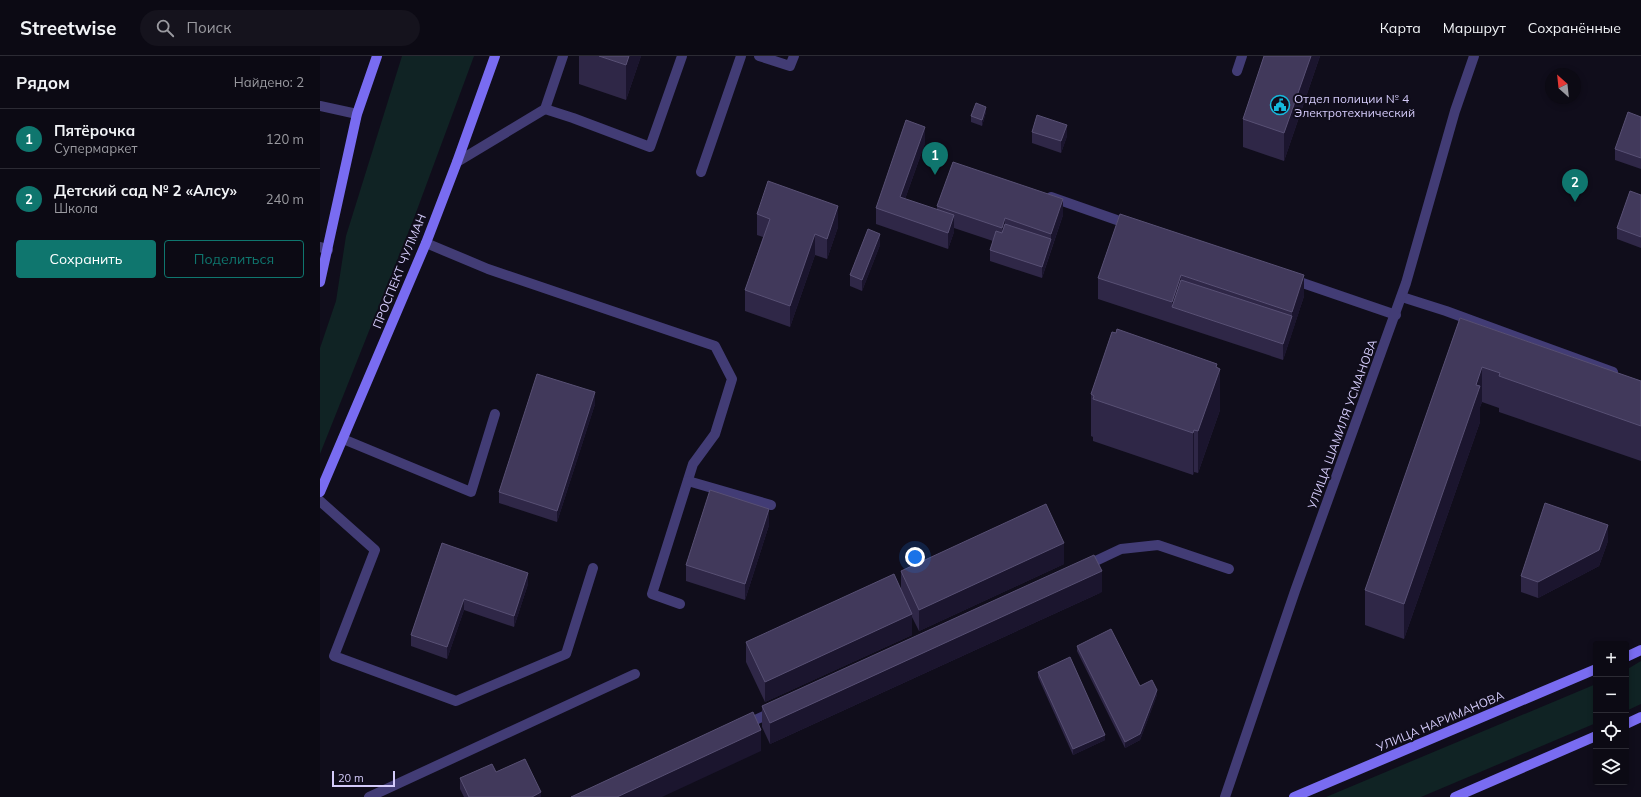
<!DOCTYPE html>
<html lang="ru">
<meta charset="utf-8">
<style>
body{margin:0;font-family:Mulish,sans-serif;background:#15131d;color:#f1f3f6}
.controls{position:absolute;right:12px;bottom:12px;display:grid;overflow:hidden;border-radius:4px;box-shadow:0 2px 6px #0003}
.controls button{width:36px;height:36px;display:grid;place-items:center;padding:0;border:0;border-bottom:1px solid #2c2b34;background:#0c0a14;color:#f1f3f6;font:20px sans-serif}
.compass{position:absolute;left:1225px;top:12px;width:36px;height:36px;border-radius:50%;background:#0c0a14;box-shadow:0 2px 6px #0003;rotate:333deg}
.scale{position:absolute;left:12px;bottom:10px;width:63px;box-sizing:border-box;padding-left:4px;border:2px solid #d4cbfa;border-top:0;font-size:11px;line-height:14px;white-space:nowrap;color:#d4cbfa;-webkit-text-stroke:3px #100d1b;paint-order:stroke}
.you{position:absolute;left:595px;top:501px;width:14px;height:14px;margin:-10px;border:3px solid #fff;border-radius:50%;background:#1a73e8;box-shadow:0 0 0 6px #1a73e833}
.badge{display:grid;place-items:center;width:26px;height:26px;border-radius:50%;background:#0f766e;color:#fff;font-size:13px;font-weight:700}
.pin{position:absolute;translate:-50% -33px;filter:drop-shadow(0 1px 2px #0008)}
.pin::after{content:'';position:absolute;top:21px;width:14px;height:12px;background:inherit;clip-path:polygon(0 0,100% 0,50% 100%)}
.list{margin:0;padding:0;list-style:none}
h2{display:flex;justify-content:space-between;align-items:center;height:52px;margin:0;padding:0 16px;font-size:17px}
h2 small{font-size:13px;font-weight:400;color:#9a9aa0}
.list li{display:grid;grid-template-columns:26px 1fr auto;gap:12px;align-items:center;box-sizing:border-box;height:60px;padding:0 16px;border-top:1px solid #2c2b34}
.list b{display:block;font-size:15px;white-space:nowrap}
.list p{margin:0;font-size:13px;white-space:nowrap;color:#9a9aa0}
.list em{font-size:13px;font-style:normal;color:#9a9aa0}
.actions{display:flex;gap:8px;padding:12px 16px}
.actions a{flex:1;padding:9px 0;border:1px solid #0f766e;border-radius:4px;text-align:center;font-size:14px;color:#0f766e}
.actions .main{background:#0f766e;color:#fff}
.icon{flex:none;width:22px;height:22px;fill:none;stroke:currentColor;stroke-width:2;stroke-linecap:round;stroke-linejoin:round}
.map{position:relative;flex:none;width:1321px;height:741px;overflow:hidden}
header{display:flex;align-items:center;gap:24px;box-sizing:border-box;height:56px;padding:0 20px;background:#0c0a14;border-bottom:1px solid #2c2b34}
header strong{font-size:19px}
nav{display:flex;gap:22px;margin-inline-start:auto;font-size:14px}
.search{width:280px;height:36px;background:#15131d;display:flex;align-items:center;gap:10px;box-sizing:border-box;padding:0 14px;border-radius:22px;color:#9a9aa0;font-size:15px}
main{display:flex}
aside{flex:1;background:#0c0a14}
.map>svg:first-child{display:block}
.green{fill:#102324}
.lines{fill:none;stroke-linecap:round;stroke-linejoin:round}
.service{stroke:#423c75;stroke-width:10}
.minor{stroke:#423c75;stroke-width:10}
.tertiary{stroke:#423c75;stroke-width:10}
.secondary{stroke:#796cf1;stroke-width:10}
.wall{fill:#2f2747}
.shaded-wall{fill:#1b152e}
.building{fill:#41395b;stroke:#585074}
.labels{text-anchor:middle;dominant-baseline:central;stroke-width:4;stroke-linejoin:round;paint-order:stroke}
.poi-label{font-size:12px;fill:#d4cbfa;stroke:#100d1b;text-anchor:start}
.street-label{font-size:12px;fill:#d4cbfa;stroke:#100d1b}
</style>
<header>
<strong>Streetwise</strong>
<div class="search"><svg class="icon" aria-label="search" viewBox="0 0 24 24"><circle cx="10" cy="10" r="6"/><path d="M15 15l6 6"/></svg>Поиск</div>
<nav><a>Карта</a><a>Маршрут</a><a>Сохранённые</a></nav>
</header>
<main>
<aside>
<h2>Рядом<small>Найдено: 2</small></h2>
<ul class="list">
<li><span class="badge">1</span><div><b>Пятёрочка</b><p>Супермаркет</p></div><em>120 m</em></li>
<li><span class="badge">2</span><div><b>Детский сад № 2 «Алсу»</b><p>Школа</p></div><em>240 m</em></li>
</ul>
<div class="actions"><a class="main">Сохранить</a><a>Поделиться</a></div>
</aside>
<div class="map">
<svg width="1321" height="741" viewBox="0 0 1321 741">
<rect width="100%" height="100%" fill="#100d1b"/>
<g class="green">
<path d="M82,0H154L94,162L0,398V292L16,245L26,180Z"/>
<path d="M1321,605V648L1306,655V614Z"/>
<path d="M1276,628V667L1101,741H1006Z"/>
</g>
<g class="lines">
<g class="service">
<path d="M439,0L470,10L474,0"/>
<path d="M917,15L922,0"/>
<path d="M225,53L253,62L330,91L362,0"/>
<path d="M381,116L421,0"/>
<path d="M731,141L811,169"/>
<path d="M106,187L168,213L395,290L412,323L395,378L373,408L332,538L360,548"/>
<path d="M0,191L8,194"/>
<path d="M971,223L1076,259"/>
<path d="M1082,241L1126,255L1293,316"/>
<path d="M23,383L151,436L175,358"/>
<path d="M368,425L451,449"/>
<path d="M0,445L55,494L14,600L136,645L246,598L273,512"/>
<path d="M765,510L801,493L838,489L909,513"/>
<path d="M424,669L453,656"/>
<path d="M49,741L315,618"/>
</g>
<g class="minor">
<path d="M137,106L225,53L243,0"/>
<path d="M905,741L975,535L1086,227L1135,55L1154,0"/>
</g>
<path class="tertiary" d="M0,50L37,58"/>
<g class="secondary">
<path d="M0,226L37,58L57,0"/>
<path d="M0,436L106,187L137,106L175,0"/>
<path d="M1306,601L1321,594"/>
<path d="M1306,668L1321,661"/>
<path d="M974,741L1276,613"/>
<path d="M1135,741L1276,680"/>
</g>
</g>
<g class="wall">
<path d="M259,0H321L306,44L259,28Z"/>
<path d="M944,0H1000L964,105L923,91V63Z"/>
<path d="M666,56L662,70L651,66V60Z"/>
<path d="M1321,61V113L1295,104V93Z"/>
<path d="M712,76L747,80L741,97L712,87Z"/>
<path d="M605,87L585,143L617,154V150L743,159L722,222L670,205V194L673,185L634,172V176L628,193L556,168V152Z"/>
<path d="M1321,139V192L1297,183V172Z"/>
<path d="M437,158L518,171L507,203L495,199L470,271L425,255V234L443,181L437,179Z"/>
<path d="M800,158L984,240L963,304L778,243V222Z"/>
<path d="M560,189L542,235L530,230V219Z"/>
<path d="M1140,262L1321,325V405L1179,356V352L1162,346L1160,351V366L1084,583L1045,569V534Z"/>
<path d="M897,312L900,354L878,417L874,416L873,419L773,385V381L771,380V338Z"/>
<path d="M275,348L237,466L179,447V436Z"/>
<path d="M449,469L425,544L366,525V509Z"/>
<path d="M1288,485L1279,510L1218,542L1201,536V520Z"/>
<path d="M122,487L208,528L194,571L144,554L127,603L91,590V579Z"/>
<path d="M744,508L599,575L592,561V579L445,646L426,606V586L581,533V515Z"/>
<path d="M782,536L450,688L442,671V650Z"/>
<path d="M757,590L820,630L837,639L820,684L805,692L757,595Z"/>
<path d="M718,616L785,684L753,699L718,621Z"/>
<path d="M140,722L221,741H144L140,733Z"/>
</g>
<g class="shaded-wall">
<path d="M309,0H321L306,44V9Z"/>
<path d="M991,0H1000L964,105V77Z"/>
<path d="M666,51V56L662,70V64Z"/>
<path d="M747,69V80L741,97V85Z"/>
<path d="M605,71V87L580,157V141Z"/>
<path d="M743,143V159L731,194V178Z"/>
<path d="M518,150V171L507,203V183Z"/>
<path d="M634,159V176L628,193V177Z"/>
<path d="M685,162V179L682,189V172Z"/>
<path d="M495,178V199L470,271V250Z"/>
<path d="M560,178V189L542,235V224Z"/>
<path d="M731,183V194L722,222V211Z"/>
<path d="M861,219V240L852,251V246Z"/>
<path d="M984,219V240L972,277V256Z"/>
<path d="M972,260V277L963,304V288Z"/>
<path d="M897,308V320L900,313V354L878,417V375Z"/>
<path d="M1162,311V346L1160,351V366L1084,583V548Z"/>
<path d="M275,336V348L237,466V455Z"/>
<path d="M874,374V416L873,419V377Z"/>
<path d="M449,453V469L425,544V528Z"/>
<path d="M1288,469V485L1279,510L1218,542V526Z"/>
<path d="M744,487V508L599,575V554Z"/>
<path d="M782,515V536L450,688V667Z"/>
<path d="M208,517V528L194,571V560Z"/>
<path d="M144,543V554L127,603V591Z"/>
<path d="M592,558V579L445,646V626Z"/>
<path d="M837,634V639L820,684L805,692V686Z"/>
<path d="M441,674V695L342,741H297Z"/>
<path d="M785,679V684L753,699V693Z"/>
<path d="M221,736V741H212Z"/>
</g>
<g class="building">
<path d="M279,0H309L306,9Z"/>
<path d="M944,0H991L964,77L923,63Z"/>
<path d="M656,47L666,51L662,64L651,60Z"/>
<path d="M1308,56L1321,61V102L1295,93Z"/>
<path d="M717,59L747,69L741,85L712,76Z"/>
<path d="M586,64L605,71L580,141L634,159L628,177L556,152Z"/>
<path d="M633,106L743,143L731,178L685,162L682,172L617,150Z"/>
<path d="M448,125L518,150L507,183L495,178L470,250L425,234L450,163L437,158Z"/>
<path d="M1310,135L1321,139V181L1297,172Z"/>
<path d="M800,158L984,219L972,256L861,219L852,246L778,222Z"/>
<path d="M685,168L731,183L722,211L670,194L676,175L682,177Z"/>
<path d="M548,173L560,178L542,224L530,219Z"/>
<path d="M861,224L972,260L963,288L852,251Z"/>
<path d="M1140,262L1321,325V370L1179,320L1180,317L1162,311L1156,329L1160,330L1084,548L1045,534Z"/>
<path d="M797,273L897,308L896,311L900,313L878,375L874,374L873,377L773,343L774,340L771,338L792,276L796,277Z"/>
<path d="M217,318L275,336L237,455L179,436Z"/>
<path d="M390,434L449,453L425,528L366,509Z"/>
<path d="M1225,447L1288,469L1279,494L1218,526L1201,520Z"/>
<path d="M726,448L744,487L599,554L581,515Z"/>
<path d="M122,487L208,517L194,560L144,543L127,591L91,579Z"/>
<path d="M774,499L782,515L450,667L442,650Z"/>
<path d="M574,518L592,558L445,626L426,586Z"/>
<path d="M791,573L820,630L832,624L837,634L820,678L805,686L757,590Z"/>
<path d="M750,601L785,679L753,693L718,616Z"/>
<path d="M433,656L441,674L297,741H251Z"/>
<path d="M205,703L221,736L212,741H149L140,722L172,708L176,716Z"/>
</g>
<defs>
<g id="civic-ring" transform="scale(1)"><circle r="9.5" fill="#100d1b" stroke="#16b9dc" stroke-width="1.5"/><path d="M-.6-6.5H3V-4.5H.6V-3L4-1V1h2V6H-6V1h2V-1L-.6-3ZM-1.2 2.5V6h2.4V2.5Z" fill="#16b9dc"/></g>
</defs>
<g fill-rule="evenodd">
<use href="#civic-ring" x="960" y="49"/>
</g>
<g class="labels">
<g class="poi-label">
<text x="974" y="42">Отдел полиции № 4<tspan x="974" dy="14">Электротехнический</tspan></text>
</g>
<g class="street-label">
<text transform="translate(79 215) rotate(-68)">ПРОСПЕКТ ЧУЛМАН</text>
<text transform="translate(1022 368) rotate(-70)">УЛИЦА ШАМИЛЯ УСМАНОВА</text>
<text transform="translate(1120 665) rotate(-23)">УЛИЦА НАРИМАНОВА</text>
</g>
</g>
</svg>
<div class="controls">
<button>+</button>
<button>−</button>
<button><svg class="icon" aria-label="locate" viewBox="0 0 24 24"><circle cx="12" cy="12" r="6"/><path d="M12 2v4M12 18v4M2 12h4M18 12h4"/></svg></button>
<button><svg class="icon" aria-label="layers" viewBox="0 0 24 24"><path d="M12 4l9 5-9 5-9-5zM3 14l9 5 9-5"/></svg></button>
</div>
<svg class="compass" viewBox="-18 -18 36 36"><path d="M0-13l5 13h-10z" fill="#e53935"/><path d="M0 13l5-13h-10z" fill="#9a9aa0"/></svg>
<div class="scale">20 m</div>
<div class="you"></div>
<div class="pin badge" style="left:615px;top:119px">1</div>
<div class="pin badge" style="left:1255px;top:146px">2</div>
</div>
</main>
